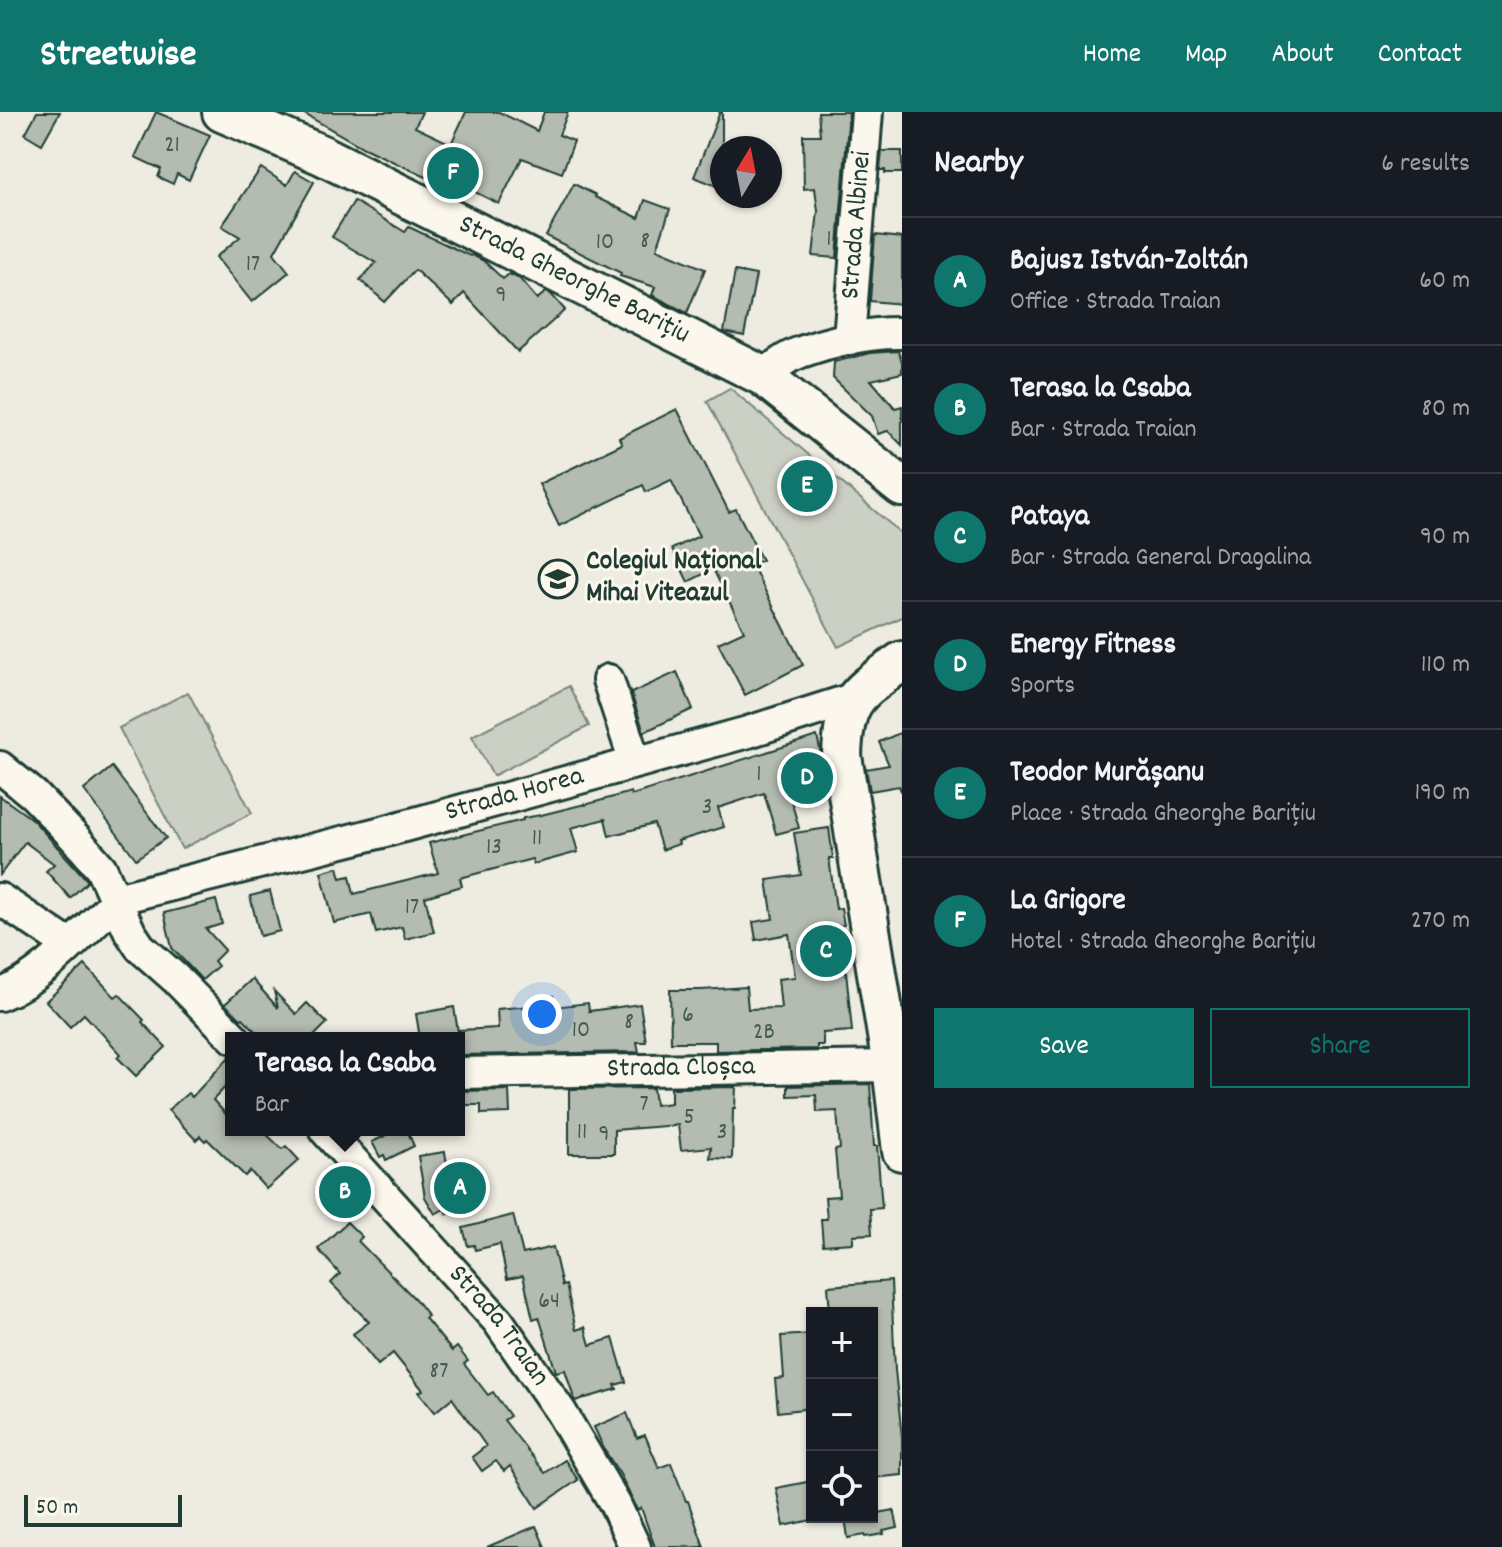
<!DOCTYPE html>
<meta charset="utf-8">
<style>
body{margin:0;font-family:Dekko,sans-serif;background:#20242c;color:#f1f3f6}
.controls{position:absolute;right:24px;bottom:24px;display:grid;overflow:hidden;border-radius:0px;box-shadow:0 2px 6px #0004}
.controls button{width:72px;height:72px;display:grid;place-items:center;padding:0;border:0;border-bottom:2px solid #363941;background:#171b24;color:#f1f3f6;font:40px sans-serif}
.compass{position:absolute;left:710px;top:24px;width:72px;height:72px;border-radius:50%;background:#171b24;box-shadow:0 2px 6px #0004;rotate:10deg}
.scale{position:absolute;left:24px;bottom:20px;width:158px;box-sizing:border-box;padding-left:8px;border:4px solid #1f3d34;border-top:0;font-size:22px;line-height:28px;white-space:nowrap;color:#1f3d34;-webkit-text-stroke:6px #fbf7ec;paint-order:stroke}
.you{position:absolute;left:542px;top:902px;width:28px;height:28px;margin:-20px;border:6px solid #fff;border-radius:50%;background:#1a73e8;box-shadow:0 0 0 12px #1a73e833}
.badge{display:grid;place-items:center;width:52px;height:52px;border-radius:50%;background:#0f766e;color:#fff;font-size:26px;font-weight:700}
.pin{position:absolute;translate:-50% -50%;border:4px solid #fff;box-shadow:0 2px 8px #0006}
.popup{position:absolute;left:225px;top:920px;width:240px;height:104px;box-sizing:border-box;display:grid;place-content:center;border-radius:0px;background:#171b24;filter:drop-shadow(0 2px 6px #0005);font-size:26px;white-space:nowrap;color:#9ea1a6}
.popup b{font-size:30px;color:#f1f3f6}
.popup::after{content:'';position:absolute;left:50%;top:100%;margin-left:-16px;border:16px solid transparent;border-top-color:#171b24}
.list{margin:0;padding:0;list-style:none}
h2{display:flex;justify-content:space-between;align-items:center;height:104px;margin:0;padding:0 32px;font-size:34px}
h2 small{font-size:26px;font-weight:400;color:#9ea1a6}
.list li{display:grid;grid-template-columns:52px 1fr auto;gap:24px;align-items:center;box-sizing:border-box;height:128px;padding:0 32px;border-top:2px solid #363941}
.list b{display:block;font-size:30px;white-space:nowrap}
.list p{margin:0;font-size:26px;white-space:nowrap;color:#9ea1a6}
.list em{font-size:26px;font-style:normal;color:#9ea1a6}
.actions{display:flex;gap:16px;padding:24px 32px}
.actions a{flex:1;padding:18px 0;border:2px solid #0f766e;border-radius:0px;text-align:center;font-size:28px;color:#0f766e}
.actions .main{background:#0f766e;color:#fff}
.icon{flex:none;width:44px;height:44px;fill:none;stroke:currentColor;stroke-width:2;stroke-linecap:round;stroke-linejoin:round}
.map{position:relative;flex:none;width:902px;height:1435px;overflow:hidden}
header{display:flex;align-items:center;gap:48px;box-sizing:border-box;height:112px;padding:0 40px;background:#0f766e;color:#fff}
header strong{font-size:38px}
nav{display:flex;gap:44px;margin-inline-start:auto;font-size:28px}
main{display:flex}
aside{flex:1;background:#171b24}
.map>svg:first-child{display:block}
.green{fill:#cbcfc4;stroke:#75867c;stroke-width:2}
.building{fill:#b4bbb0;stroke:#1f3d34;stroke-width:2}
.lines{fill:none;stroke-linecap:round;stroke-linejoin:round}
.minor-casing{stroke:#1f3d34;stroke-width:36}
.major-casing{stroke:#1f3d34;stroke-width:44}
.minor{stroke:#fbf7ec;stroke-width:30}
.major{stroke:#fbf7ec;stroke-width:38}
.labels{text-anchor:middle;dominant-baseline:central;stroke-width:6;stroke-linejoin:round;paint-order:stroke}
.number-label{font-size:24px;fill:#445c53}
.street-label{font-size:28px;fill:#1f3d34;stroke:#fbf7ec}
.poi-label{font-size:28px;font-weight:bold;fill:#1f3d34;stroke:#fbf7ec;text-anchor:start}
</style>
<header>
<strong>Streetwise</strong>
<nav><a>Home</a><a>Map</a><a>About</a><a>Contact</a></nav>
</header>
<main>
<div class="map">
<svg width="902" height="1435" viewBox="0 0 902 1435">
<rect width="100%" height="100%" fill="#eeece1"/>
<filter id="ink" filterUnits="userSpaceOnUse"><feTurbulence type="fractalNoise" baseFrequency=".0125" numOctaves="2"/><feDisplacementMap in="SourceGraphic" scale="16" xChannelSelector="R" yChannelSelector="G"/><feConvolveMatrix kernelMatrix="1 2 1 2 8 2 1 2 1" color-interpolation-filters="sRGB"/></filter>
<g filter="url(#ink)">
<g class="green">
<path d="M730,276L902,422V505L838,535L707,289Z"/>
<path d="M569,574L589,614L493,664L472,624Z"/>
<path d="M188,580L252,701L182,737L119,616Z"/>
</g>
<g class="building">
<path d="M37,0H60L42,32L25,22Z"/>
<path d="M156,0L210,23L189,68L177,62L173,72L158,65L161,57L135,45Z"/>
<path d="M301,0H422L415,15L451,32L466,0H499L537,19L544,0H568L559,23L574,29L562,61L522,46L499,92L461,73L458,80L364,36Z"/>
<path d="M720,0H722V76L694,65Z"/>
<path d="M818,0H849L837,146L813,144L818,99L815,76L804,77L803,23H820Z"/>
<path d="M882,39H902V61H885V58H880Z"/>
<path d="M261,56L287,73L295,59L314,70L274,141L289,160L252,190L216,145L240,125L222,114Z"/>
<path d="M574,72L596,83L595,85L639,106L645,88L670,97L657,137L705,157L687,201L652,183L655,175L620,164L621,161L546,124Z"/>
<path d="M354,89L405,120L409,115L470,144L472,143L484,149L503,167L509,162L520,167L537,187L546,180L551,182L565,198L518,240L464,181L453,193L415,158L385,190L360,168L376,151L332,125Z"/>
<path d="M875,123L902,126V192L870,189Z"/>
<path d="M735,159L756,163L744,224L724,220Z"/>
<path d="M898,239L902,250V261L871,268L895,296L902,294V333L888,319L878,322L872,304L833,266L834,250L870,241Z"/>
<path d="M677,297L729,400L736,397L762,448L752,453L803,553L745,583L718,531L744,519L713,457L688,470L672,437L699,424L671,368L646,380L643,373L559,414L539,372L622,332L619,326Z"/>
<path d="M677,560L693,597L644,620L631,581Z"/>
<path d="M902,620V681L899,674L870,679L866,657L889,653L879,630Z"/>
<path d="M817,624L820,637L824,668L788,678L799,716L776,722L764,681L718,696L724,715L678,729L679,732L662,738L654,712L609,724L605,707L571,716L578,740L534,752L532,747L460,766L462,774L425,785L434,820L405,827L402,815L376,821L371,802L334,811L321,760L338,755L341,766L350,764L354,782L438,761L429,731L523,708V706L541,703L585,692V693L631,680L632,683Z"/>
<path d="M112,655L166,726L136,747L84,678Z"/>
<path d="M0,684L33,708L87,768V770L70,786L46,759L54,752L25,730L0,763Z"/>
<path d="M829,716L833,746H829L836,797L841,796L844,813L839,814L846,859L852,919L823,921V933H817V937L716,939V930H671L670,878H701L746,875L748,897L781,896L778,867L795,865L789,822L756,828L753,810L773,807L767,768L801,763L794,721Z"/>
<path d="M270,779L280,819L260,824L250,784Z"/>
<path d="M216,788L222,812L206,817L225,838L214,849L218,854L202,868L172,836L164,801Z"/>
<path d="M85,853L115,885L119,882L144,908L142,910L166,935L136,964L117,945L121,942L84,902L70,915L46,889Z"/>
<path d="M252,867L278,896L274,879L296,902L307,891L327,911L312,926H262L243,906L241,907L225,892Z"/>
<path d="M553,884L554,895L588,891L589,899L640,892L646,930H637L639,940L460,943L459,926H420L416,902L454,895L459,926V918L498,916L497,897L531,894V887Z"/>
<path d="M231,943V969L213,988L231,1008V1018H262L282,1037L286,1034L299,1048L266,1077L250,1059L245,1064L207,1027L205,1029L200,1024L196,1028L168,998L188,981L192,985Z"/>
<path d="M870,972L874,1034H877L882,1096L870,1097L872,1122L853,1123V1131L823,1133L821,1107H827L825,1085L839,1084L835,1038L840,1037L837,999L817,1000L816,983L788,984V974Z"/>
<path d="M736,975L735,996H733L732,1047L710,1046L711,1035L681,1038L678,1013L614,1018V1042H569V977L653,976L655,993L671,991V976Z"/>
<path d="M509,978L510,1001L481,1002V993H459V979Z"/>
<path d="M397,1018H407L414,1034L386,1048L384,1043L380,1045L372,1030Z"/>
<path d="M445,1040L450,1071L471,1058L484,1080L447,1102L444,1097L435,1102L425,1085L418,1044Z"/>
<path d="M342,1063L361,1085L348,1098L328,1076Z"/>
<path d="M513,1103L523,1142L553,1135L562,1174L566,1173L576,1218L585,1215L590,1233L613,1226L626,1270L615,1273L617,1277L575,1289L565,1258L556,1260L539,1205L533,1207L523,1164L507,1167L500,1132L475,1138L474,1133L468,1134L463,1116Z"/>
<path d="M347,1110L362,1125L358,1129L415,1187L428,1204L425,1206L452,1239L457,1235L468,1249L464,1252L488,1283L493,1280L510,1304L504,1308L545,1361L565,1348L578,1368L537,1396L510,1354L504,1359L496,1349L482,1359L472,1345L486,1334L452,1286L435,1300L419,1280L423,1278L393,1241L378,1253L353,1222L369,1210L331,1171L340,1162L318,1137Z"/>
<path d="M891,1169L895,1258L902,1325V1363L872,1366V1201H830L828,1174Z"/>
<path d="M812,1222V1296L778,1300L775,1267L784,1266L781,1224Z"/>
<path d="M627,1301L637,1326L645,1323L659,1356L671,1351L686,1389H688L704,1435H655L641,1396L637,1398L621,1364L605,1339L594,1315Z"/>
<path d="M812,1369V1408L784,1414L776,1376Z"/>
<path d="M894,1398L898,1416L883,1419L884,1422L866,1425L865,1423L848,1426L845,1405H872V1402Z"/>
<path d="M536,1414L545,1435H487Z"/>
</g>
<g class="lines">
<g class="minor-casing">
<g id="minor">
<path id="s1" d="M849,227L867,0"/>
<path d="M763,264C774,255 786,245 801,240C831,229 870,220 902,221"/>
<path d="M608,568L630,635L637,650"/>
<path d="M0,655L34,683L75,726L101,756L130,820L140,835L175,866L234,926"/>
<path d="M0,787L69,833"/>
<path id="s2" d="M116,787L386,719L748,620L855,586"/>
<path d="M0,883C43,865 76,827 110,795L116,787"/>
<path id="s3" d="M459,961L892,954L902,952"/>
<path id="s4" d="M325,1018L498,1209L561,1300L615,1392L635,1435"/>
</g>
</g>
<g class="major-casing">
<g id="major">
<path id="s5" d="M222,0L322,43L763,264L902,375"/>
<path d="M902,549C857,582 844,585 842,644L892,954L902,1039"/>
</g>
</g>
<use href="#minor" class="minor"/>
<use href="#major" class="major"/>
</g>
</g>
<defs>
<g id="school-ring" transform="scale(2)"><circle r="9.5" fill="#fbf7ec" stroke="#1f3d34" stroke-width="1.5"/><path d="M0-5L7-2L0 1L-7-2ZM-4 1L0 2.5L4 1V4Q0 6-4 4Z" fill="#1f3d34"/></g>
</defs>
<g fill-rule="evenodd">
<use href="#school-ring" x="558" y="467"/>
</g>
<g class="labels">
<g class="number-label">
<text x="172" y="34">21</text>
<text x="829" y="128">1</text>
<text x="645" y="130">8</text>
<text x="605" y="131">10</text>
<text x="253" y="153">17</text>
<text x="501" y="184">9</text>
<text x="759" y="663">1</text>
<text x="707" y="696">3</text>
<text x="537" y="727">11</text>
<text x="494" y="736">13</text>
<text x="412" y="796">17</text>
<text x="688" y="904">6</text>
<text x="629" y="911">8</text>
<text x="581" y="919">10</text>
<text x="764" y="921">2B</text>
<text x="644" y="993">7</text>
<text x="689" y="1006">5</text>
<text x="582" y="1021">11</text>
<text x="722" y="1021">3</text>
<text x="604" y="1023">9</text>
<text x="549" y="1190">64</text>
<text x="439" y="1260">87</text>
</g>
<g class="street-label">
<text stroke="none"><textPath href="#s1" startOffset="114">Strada Albinei</textPath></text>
<text stroke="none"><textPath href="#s5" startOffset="390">Strada Gheorghe Barițiu</textPath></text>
<text stroke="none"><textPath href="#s2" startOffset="412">Strada Horea</textPath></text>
<text stroke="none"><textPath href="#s3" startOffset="222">Strada Cloșca</textPath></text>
<text stroke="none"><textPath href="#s4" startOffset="262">Strada Traian</textPath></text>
</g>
<g class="poi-label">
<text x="586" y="451">Colegiul Național<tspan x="586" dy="32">Mihai Viteazul</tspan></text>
</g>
</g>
</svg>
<div class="controls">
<button>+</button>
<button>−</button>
<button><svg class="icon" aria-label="locate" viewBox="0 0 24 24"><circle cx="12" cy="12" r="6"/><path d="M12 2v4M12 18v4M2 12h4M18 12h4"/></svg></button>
</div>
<svg class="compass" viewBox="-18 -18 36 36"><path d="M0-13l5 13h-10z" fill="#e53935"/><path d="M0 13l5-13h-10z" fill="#9ea1a6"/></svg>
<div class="scale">50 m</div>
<div class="you"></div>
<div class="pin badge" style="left:460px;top:1076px">A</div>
<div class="pin badge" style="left:345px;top:1080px">B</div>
<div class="popup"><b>Terasa la Csaba</b>Bar</div>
<div class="pin badge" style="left:826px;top:839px">C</div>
<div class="pin badge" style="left:807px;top:666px">D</div>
<div class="pin badge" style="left:807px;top:374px">E</div>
<div class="pin badge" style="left:453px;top:61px">F</div>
</div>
<aside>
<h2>Nearby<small>6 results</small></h2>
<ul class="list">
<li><span class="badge">A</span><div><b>Bajusz István-Zoltán</b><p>Office · Strada Traian</p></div><em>60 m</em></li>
<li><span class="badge">B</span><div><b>Terasa la Csaba</b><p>Bar · Strada Traian</p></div><em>80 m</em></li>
<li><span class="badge">C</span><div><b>Pataya</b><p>Bar · Strada General Dragalina</p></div><em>90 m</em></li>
<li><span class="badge">D</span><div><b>Energy Fitness</b><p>Sports</p></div><em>110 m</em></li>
<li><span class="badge">E</span><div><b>Teodor Murășanu</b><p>Place · Strada Gheorghe Barițiu</p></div><em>190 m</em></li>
<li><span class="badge">F</span><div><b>La Grigore</b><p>Hotel · Strada Gheorghe Barițiu</p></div><em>270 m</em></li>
</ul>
<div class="actions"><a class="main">Save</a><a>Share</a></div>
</aside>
</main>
